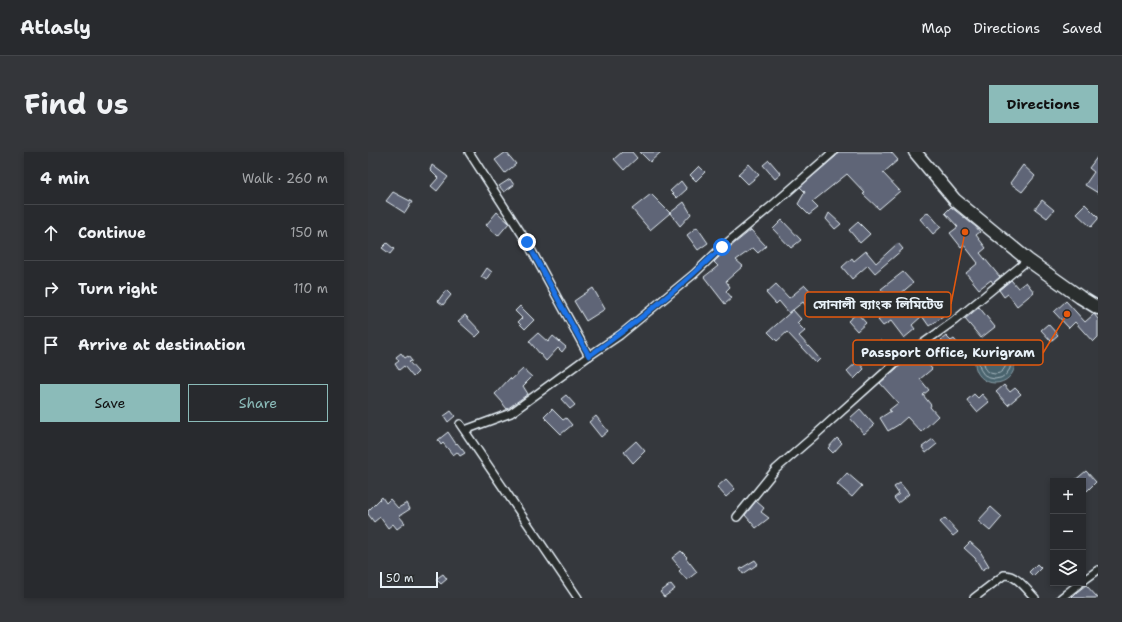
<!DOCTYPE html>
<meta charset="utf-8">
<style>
body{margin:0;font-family:"Shantell Sans","Noto Sans Bengali",sans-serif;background:#34363a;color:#f1f3f6}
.controls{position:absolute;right:12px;bottom:12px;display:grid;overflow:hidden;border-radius:0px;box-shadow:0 2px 6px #0003}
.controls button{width:36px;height:36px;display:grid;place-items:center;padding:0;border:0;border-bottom:1px solid #44464a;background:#282a2e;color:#f1f3f6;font:20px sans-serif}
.scale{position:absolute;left:12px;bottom:10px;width:58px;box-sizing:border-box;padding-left:4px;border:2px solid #e8f1f8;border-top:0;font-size:11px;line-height:14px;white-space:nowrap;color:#e8f1f8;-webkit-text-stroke:3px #2a2d2e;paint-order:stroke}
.stop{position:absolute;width:12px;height:12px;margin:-9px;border:3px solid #1a73e8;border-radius:50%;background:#fff}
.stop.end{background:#1a73e8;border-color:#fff;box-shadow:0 1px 4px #0008}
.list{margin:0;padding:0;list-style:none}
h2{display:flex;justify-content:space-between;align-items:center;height:52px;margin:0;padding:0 16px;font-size:17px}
h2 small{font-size:13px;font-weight:400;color:#a5a7aa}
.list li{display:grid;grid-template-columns:26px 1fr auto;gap:12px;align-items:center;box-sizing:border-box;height:56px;padding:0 16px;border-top:1px solid #44464a}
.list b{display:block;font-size:15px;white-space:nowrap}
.list em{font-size:13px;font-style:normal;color:#a5a7aa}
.actions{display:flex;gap:8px;padding:12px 16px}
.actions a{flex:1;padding:9px 0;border:1px solid #8bbbb9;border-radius:0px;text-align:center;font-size:14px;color:#8bbbb9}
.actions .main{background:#8bbbb9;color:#111}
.icon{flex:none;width:22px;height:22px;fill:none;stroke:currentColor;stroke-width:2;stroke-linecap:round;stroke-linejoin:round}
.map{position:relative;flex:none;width:730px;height:446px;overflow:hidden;border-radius:0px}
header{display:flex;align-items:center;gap:24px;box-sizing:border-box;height:56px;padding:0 20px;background:#282a2e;border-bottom:1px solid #44464a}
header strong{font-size:19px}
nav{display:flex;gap:22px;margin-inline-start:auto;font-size:14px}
.intro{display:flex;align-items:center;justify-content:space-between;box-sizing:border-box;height:96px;padding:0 24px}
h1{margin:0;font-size:28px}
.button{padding:10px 18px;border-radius:0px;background:#8bbbb9;color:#111;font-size:14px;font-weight:700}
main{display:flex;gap:24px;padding:0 24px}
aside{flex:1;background:#282a2e;border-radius:0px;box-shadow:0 2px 6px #0003}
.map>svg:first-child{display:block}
.water{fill:#48636d;stroke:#889ca5}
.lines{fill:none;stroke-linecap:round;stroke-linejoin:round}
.shore{stroke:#a8b8c0;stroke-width:1}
.building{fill:#5f6577;stroke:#e8f1f8}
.minor-casing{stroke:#e8f1f8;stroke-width:10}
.trunk-casing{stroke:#e8f1f8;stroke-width:15}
.minor{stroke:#2a2d2e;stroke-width:7}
.trunk{stroke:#2a2d2e;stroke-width:12}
.route{stroke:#1a73e8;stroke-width:5}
.leader{fill:none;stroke:#e8590c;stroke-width:1.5}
.callout-dot{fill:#e8590c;stroke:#2a2d2e;stroke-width:1.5}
.callout{fill:#2a2d2e;stroke:#e8590c;stroke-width:1.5}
.callout-label{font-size:13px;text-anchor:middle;font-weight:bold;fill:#e8f1f8}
</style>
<header>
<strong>Atlasly</strong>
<nav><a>Map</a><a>Directions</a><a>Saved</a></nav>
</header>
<div class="intro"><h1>Find us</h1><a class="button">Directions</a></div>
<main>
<aside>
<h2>4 min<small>Walk · 260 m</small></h2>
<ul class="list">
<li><svg class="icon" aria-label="ahead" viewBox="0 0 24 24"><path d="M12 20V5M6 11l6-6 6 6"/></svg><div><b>Continue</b></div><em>150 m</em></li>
<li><svg class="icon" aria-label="right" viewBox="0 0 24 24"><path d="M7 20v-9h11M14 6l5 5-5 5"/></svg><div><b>Turn right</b></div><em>110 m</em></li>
<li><svg class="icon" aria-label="arrive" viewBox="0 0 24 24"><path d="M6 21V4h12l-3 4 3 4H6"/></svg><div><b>Arrive at destination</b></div></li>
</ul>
<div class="actions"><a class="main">Save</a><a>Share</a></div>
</aside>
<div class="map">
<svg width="730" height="446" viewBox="0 0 730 446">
<rect width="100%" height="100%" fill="#35383d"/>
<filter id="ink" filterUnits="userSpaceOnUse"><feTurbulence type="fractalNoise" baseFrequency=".025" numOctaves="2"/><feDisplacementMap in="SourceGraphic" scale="8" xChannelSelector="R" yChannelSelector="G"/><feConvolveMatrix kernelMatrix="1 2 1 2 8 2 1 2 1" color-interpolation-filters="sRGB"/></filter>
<g filter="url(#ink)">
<circle class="water" cx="627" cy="211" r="20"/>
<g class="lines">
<g class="shore">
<circle cx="627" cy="211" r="16"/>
<circle cx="627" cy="211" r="11"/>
</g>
</g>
<g class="building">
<path d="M138,0L148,12L137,21L127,8Z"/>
<path d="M254,0H264L269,6L256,18L246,7Z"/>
<path d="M272,0H293L282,10Z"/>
<path d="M470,0H523L530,8L515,21L532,39L511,57L495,42L497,41L479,22L444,50L450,56L441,63L430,52L437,40L432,35L468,4Z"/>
<path d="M730,4V41L717,33L726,20L721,16Z"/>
<path d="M401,8L413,22L407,27L395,13Z"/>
<path d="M381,12L391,23L380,32L370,22Z"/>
<path d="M64,13L80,25L69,39L63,34L70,26L62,18Z"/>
<path d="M655,13L667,24L654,40L642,31Z"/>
<path d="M331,14L337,20L328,29L322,23Z"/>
<path d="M142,27L146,33L136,40L131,34Z"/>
<path d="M313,29L319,37L309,46L302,39Z"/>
<path d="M25,40L44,50L37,61L18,49Z"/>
<path d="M283,42L302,61L282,78L264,57Z"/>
<path d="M674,48L686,58L679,66L667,57Z"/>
<path d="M316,50L323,62L312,74L302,61Z"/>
<path d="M717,52L730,65V67L723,75L708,61Z"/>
<path d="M583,55L608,75L612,80L608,83L618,96L612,101L632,125L625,131L623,128L611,137L598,121L610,111L596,93L593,95L582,81L590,75L577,61Z"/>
<path d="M129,60L141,71L130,84L118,73Z"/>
<path d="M560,60L573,75L565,82L552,67Z"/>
<path d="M461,61L473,72L467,77L458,67Z"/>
<path d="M414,68L433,88L423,96L405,77Z"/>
<path d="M490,70L502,82L492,91L481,78Z"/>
<path d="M329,75L340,91L330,98L319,83Z"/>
<path d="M383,78L398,94L390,101L385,96L368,108L375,114L358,129L362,135L358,139L364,146L357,152L336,125L350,114L346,110L357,99Z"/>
<path d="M19,91L26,97L22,102L14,96Z"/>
<path d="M530,91L535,97L507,121L500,113L484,127L474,115L484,106L486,109L498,99L508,111Z"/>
<path d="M119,116L124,120L119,128L113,125Z"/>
<path d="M535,120L545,131L531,143L543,156L552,148L562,160L568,156L575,165L561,174L554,164L544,173L547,177L536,186L523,169L515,174L510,168L514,165L510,159L522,148L513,137Z"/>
<path d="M643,128L650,136L658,130L666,140L649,154L640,142L636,145L631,138Z"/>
<path d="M408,132L421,146L437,133L447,144L438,154L435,150L421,161L411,149L408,152L398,141Z"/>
<path d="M225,136L237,157L218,169L206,149Z"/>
<path d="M78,138L83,143L75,153L70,149Z"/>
<path d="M698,149L717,170L726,162L730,167V185L725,190L707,170L701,176L686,160Z"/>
<path d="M152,154L166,168L157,177L150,170L154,166L147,159Z"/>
<path d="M611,155L627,175L613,186L597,167Z"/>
<path d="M425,158L433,167L429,171L437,179L431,184L452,207L448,211L419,180L409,189L400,180Z"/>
<path d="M489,161L498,171L489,179L480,169Z"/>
<path d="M97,163L113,180L108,185L90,169Z"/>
<path d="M680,172L690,183L683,189L673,178Z"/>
<path d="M170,181L180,190L185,184L198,195L194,200L190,196L178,209L161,189Z"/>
<path d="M578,184L583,189L586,187L591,193L583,200L573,188Z"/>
<path d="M513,188L521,197L513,203L506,193Z"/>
<path d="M551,200L564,217L552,227L561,238L555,243L563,253L562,255L570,264L553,280L539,265L530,273L520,279L512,266L523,259L521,258L530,251L512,231L529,216Z"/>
<path d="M33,201L37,206L40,204L44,209L41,210L50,220L45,225L36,214L31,218L27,212L31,209L28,205Z"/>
<path d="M490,209L496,217L486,227L479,219Z"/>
<path d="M155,217L164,225L155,234L160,242L139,257L135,252V251L127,242L142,226L143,228Z"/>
<path d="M636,233L642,240L647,236L653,242L640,253L628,240Z"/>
<path d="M606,242L610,246L614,242L621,250L609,260L599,248Z"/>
<path d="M198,243L207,253L202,257L193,247Z"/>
<path d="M184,257L195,268L198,266L204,273L193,282L176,265Z"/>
<path d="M492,257L506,273L496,282L482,266Z"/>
<path d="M83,259L87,264L80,270L76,264Z"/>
<path d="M228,264L240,279L233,285L221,270Z"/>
<path d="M80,280L88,292L89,291L97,301L92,304L89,300L85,303L75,291L73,293L70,288Z"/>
<path d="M469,286L474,291L465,301L460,296Z"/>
<path d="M565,287L569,292L558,301L554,295Z"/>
<path d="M268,289L277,299L265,311L256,300Z"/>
<path d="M718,319L728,330L719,339L715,334V329H706Z"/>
<path d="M479,321L494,334L484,345L469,332Z"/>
<path d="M358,327L367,337L358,345L349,335Z"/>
<path d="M532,331L541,342L530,351L526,346L531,342L526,335Z"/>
<path d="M14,345L18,351L22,347L30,356L39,351L42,357L31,364L37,371L29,377L25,372L20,376L12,365L6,370L0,362V359Z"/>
<path d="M388,349L396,356L393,360L401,366L388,376L377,363Z"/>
<path d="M623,355L634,365L622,379L610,369Z"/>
<path d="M577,366L590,380L585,384L572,370Z"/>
<path d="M602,390L612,399L621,414L614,418L607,406L596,396Z"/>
<path d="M313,399L319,405L318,406L329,420L319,428L311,419L313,417L304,406Z"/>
<path d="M387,408L390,412L375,422L372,417Z"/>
<path d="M669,412L673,416L665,424L661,420Z"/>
<path d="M75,422L79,427L73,432L68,427Z"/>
<path d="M303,432L307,437L296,445L292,440Z"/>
<path d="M718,433L730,446H703L709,440Z"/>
</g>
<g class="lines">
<g class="minor-casing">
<g id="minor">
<path d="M101,0L159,90L221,204L252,183L326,122L354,95L407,51L465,0"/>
<path d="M92,272L210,446"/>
<path d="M97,278L143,261L221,204"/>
<path d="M369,365L408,317L446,284L526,212L586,169L660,108"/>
<path d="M715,429L730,418"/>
<path d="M606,446L636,423C648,422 659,438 667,446"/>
<path d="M693,446L712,431"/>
</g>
</g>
<g class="trunk-casing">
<path id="trunk" d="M547,0L587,48L660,108L712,145L730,156"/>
</g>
<use href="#minor" class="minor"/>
<use href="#trunk" class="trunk"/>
</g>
</g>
<g class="lines" filter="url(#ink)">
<path class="route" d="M159,90L221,204C268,171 313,135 354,95"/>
</g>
<path class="leader" d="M597 80L583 152M699 162L675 201"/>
<g class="callout-dot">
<circle cx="597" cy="80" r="4"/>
<circle cx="699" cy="162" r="4"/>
</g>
<g class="callout">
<rect x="437" y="140" width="146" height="25" rx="4"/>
<rect x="485" y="188" width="190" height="25" rx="4"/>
</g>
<g class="callout-label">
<text x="510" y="157">সোনালী ব্যাংক লিমিটেড</text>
<text x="580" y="205">Passport Office, Kurigram</text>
</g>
</svg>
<div class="controls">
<button>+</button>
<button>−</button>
<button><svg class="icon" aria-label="layers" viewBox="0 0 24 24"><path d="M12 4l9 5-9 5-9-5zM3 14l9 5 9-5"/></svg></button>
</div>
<div class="scale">50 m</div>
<div class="stop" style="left:354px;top:95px"></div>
<div class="stop end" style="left:159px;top:90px"></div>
</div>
</main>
